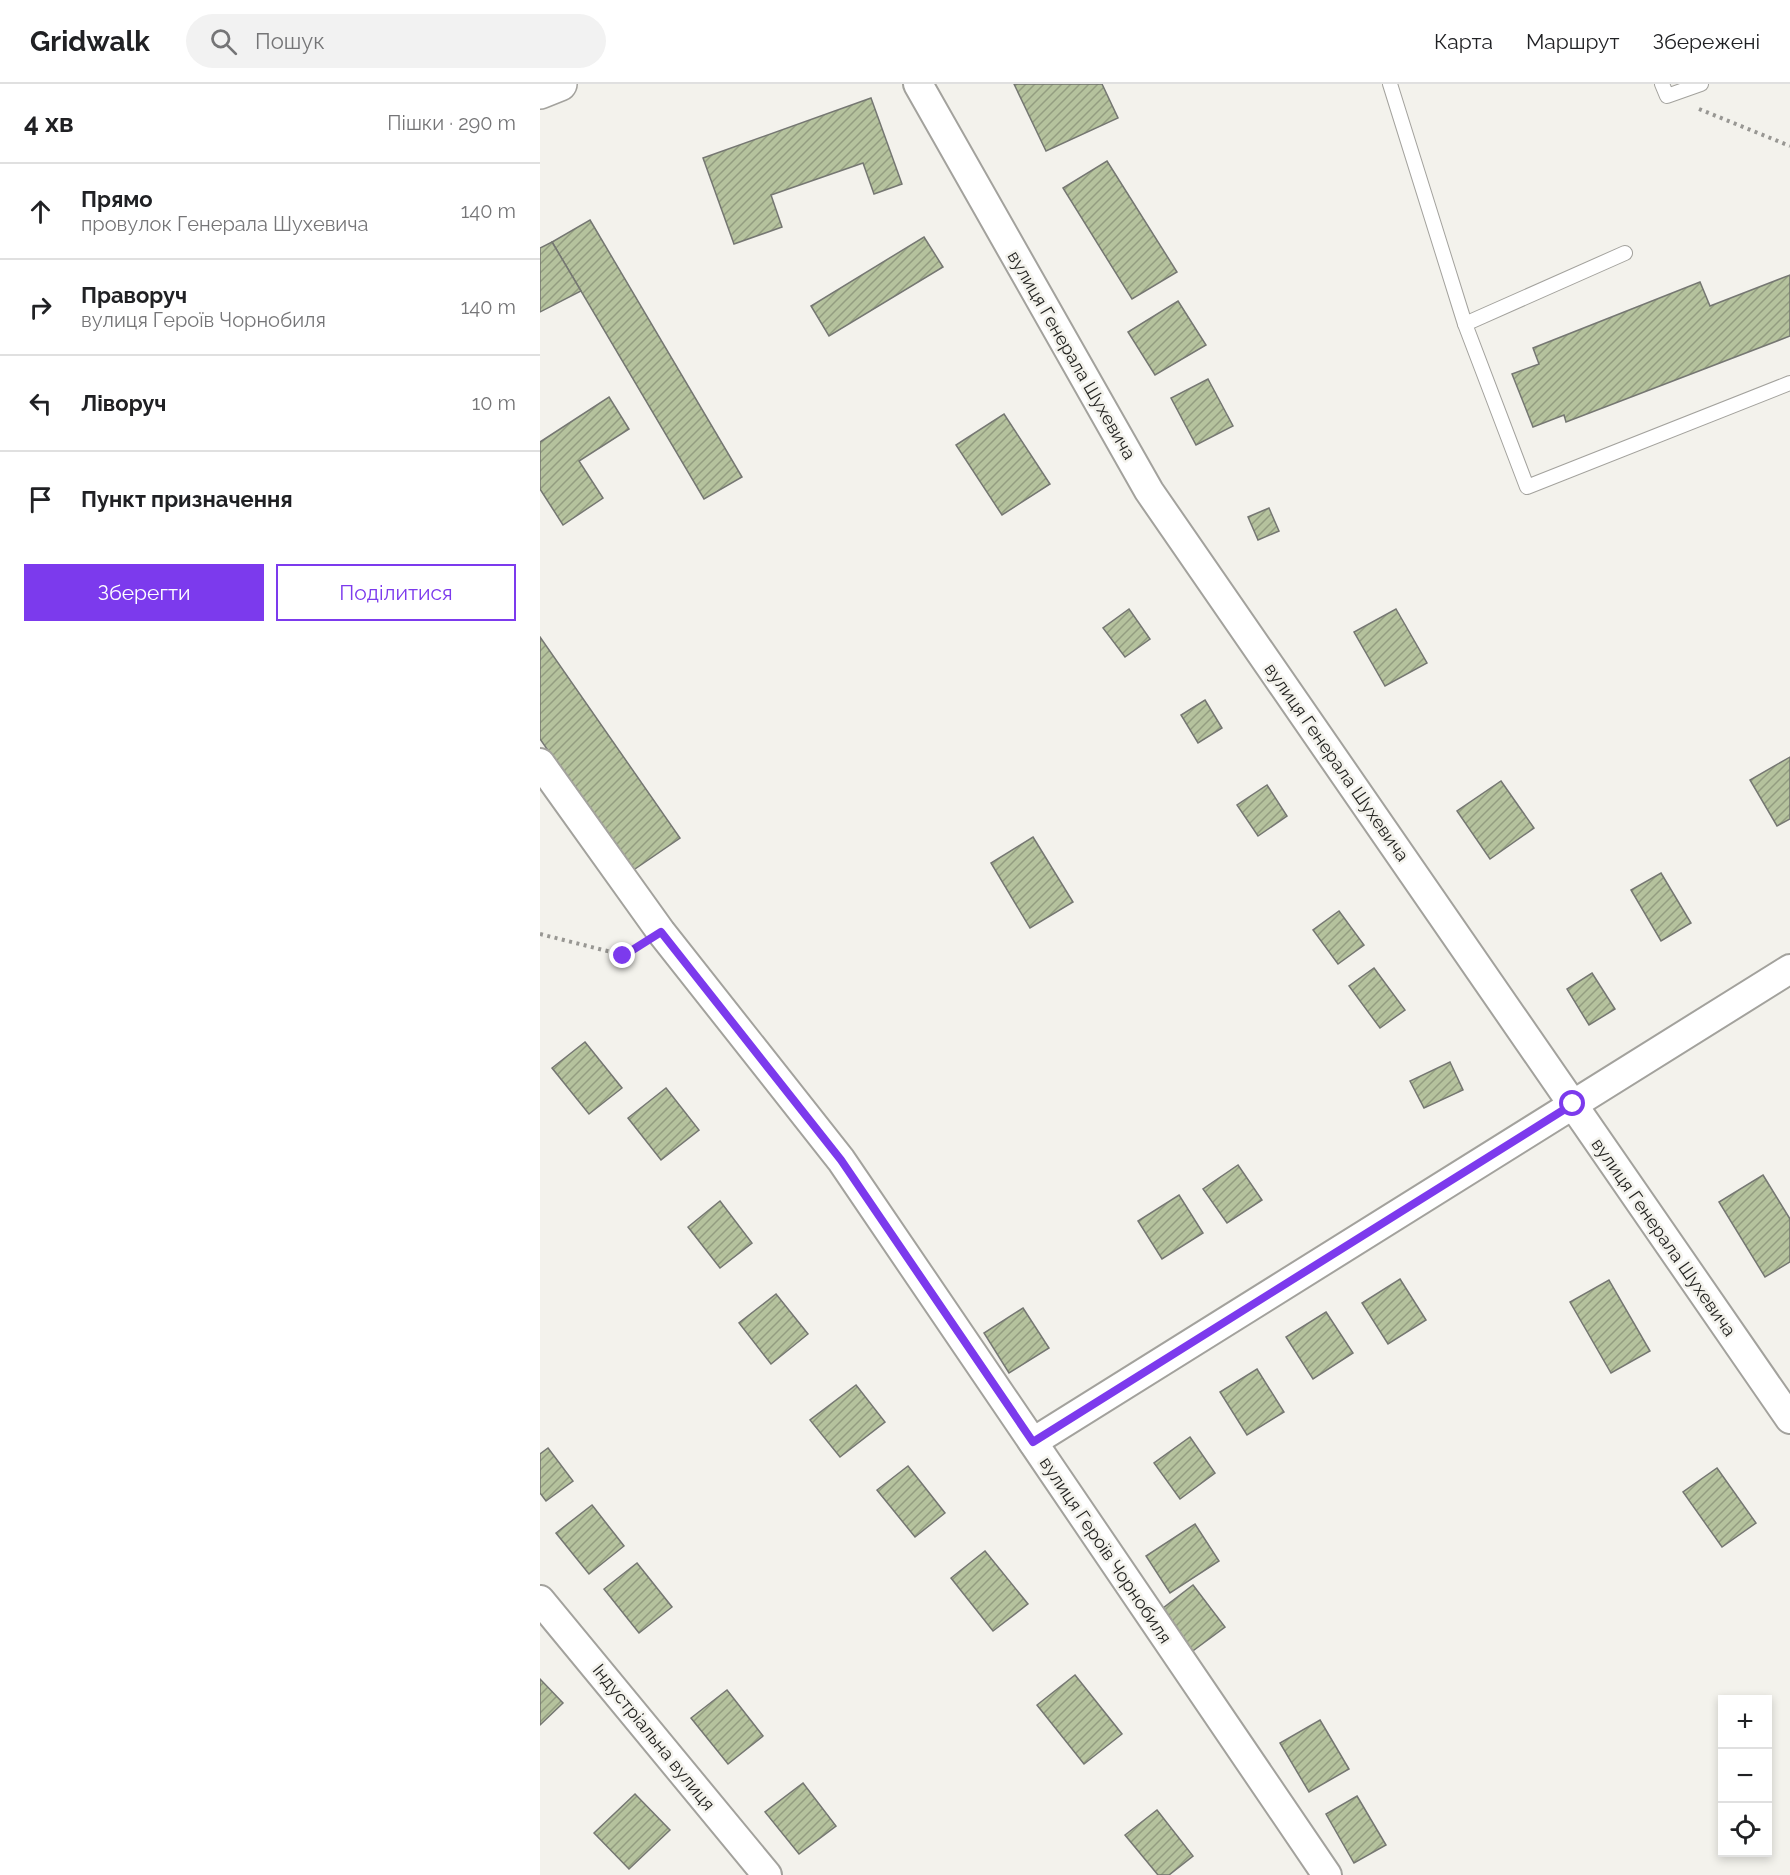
<!DOCTYPE html>
<html lang="uk">
<meta charset="utf-8">
<style>
body{margin:0;font-family:Raleway,sans-serif;background:#f2f2f2;color:#202124}
.controls{position:absolute;right:18px;bottom:18px;display:grid;overflow:hidden;border-radius:0px;box-shadow:0 3px 9px #0003}
.controls button{width:54px;height:54px;display:grid;place-items:center;padding:0;border:0;border-bottom:2px solid #e0e0e0;background:#fff;color:#202124;font:30px sans-serif}
.stop{position:absolute;width:18px;height:18px;margin:-14px;border:4px solid #7c3aed;border-radius:50%;background:#fff}
.stop.end{background:#7c3aed;border-color:#fff;box-shadow:0 2px 6px #0008}
.list{margin:0;padding:0;list-style:none}
h2{display:flex;justify-content:space-between;align-items:center;height:78px;margin:0;padding:0 24px;font-size:26px}
h2 small{font-size:20px;font-weight:400;color:#757577}
.list li{display:grid;grid-template-columns:39px 1fr auto;gap:18px;align-items:center;box-sizing:border-box;height:96px;padding:0 24px;border-top:2px solid #e0e0e0}
.list b{display:block;font-size:22px;white-space:nowrap}
.list p{margin:0;font-size:20px;white-space:nowrap;color:#757577}
.list em{font-size:20px;font-style:normal;color:#757577}
.actions{display:flex;gap:12px;padding:18px 24px}
.actions a{flex:1;padding:14px 0;border:2px solid #7c3aed;border-radius:0px;text-align:center;font-size:21px;color:#7c3aed}
.actions .main{background:#7c3aed;color:#fff}
.icon{flex:none;width:33px;height:33px;fill:none;stroke:currentColor;stroke-width:2;stroke-linecap:round;stroke-linejoin:round}
.map{position:relative;flex:none;width:1250px;height:1791px;overflow:hidden}
header{display:flex;align-items:center;gap:36px;box-sizing:border-box;height:84px;padding:0 30px;background:#fff;border-bottom:2px solid #e0e0e0}
header strong{font-size:28px}
nav{display:flex;gap:33px;margin-inline-start:auto;font-size:21px}
.search{width:420px;height:54px;background:#f2f2f2;display:flex;align-items:center;gap:15px;box-sizing:border-box;padding:0 21px;border-radius:33px;color:#757577;font-size:22px}
main{display:flex}
aside{flex:1;background:#fff}
.map>svg:first-child{display:block}
.building{fill:url(#building-hatch);stroke:#757772;stroke-width:1.5}
.lines{fill:none;stroke-linecap:round;stroke-linejoin:round}
.lane-casing{stroke:#a3a29d;stroke-width:16}
.street-casing{stroke:#a3a29d;stroke-width:32}
.secondary-casing{stroke:#a3a29d;stroke-width:36}
.path{stroke:#989793;stroke-width:4;stroke-dasharray:3 4.5;stroke-linecap:butt}
.lane{stroke:#fff;stroke-width:14}
.street{stroke:#fff;stroke-width:28}
.secondary{stroke:#fff;stroke-width:33}
.route{stroke:#7c3aed;stroke-width:8}
.labels{text-anchor:middle;dominant-baseline:central;stroke-width:5;stroke-linejoin:round;paint-order:stroke}
.street-label{font-size:18px;fill:#252523;stroke:#f3f2ec}
</style>
<header>
<strong>Gridwalk</strong>
<div class="search"><svg class="icon" aria-label="search" viewBox="0 0 24 24"><circle cx="10" cy="10" r="6"/><path d="M15 15l6 6"/></svg>Пошук</div>
<nav><a>Карта</a><a>Маршрут</a><a>Збережені</a></nav>
</header>
<main>
<aside>
<h2>4 хв<small>Пішки · 290 m</small></h2>
<ul class="list">
<li><svg class="icon" aria-label="ahead" viewBox="0 0 24 24"><path d="M12 20V5M6 11l6-6 6 6"/></svg><div><b>Прямо</b><p>провулок Генерала Шухевича</p></div><em>140 m</em></li>
<li><svg class="icon" aria-label="right" viewBox="0 0 24 24"><path d="M7 20v-9h11M14 6l5 5-5 5"/></svg><div><b>Праворуч</b><p>вулиця Героїв Чорнобиля</p></div><em>140 m</em></li>
<li><svg class="icon" aria-label="left" viewBox="0 0 24 24"><path d="M17 20v-9H6M10 6l-5 5 5 5"/></svg><div><b>Ліворуч</b></div><em>10 m</em></li>
<li><svg class="icon" aria-label="arrive" viewBox="0 0 24 24"><path d="M6 21V4h12l-3 4 3 4H6"/></svg><div><b>Пункт призначення</b></div></li>
</ul>
<div class="actions"><a class="main">Зберегти</a><a>Поділитися</a></div>
</aside>
<div class="map">
<svg width="1250" height="1791" viewBox="0 0 1250 1791">
<defs>
<pattern id="building-hatch" width="6" height="6" patternUnits="userSpaceOnUse" patternTransform="scale(1.5)"><rect width="6" height="6" fill="#b5c29d"/><path d="M-1 1l2-2M0 6l6-6M5 7l2-2" fill="none" stroke="#939d80"/></pattern>
</defs>
<rect width="100%" height="100%" fill="#f3f2ec"/>
<g class="building">
<path d="M474,0H562L578,34L506,67Z"/>
<path d="M331,14L362,100L334,110L323,79L231,111L242,143L194,160L163,74Z"/>
<path d="M567,77L637,188L592,215L523,104Z"/>
<path d="M50,136L202,393L164,415L12,158Z"/>
<path d="M384,153L403,183L289,252L271,222Z"/>
<path d="M12,158L41,207L0,228V164Z"/>
<path d="M1250,191V252L1026,338L1024,331L993,343L972,290L999,280L993,264L1160,198L1170,222Z"/>
<path d="M638,217L666,261L615,291L588,248Z"/>
<path d="M668,295L693,342L656,361L631,314Z"/>
<path d="M69,313L89,345L39,377L63,414L23,441L0,405V358Z"/>
<path d="M464,330L510,400L462,431L416,361Z"/>
<path d="M729,424L739,447L718,456L708,433Z"/>
<path d="M589,525L610,555L585,573L563,544Z"/>
<path d="M856,525L887,579L845,602L814,548Z"/>
<path d="M0,553L140,754L92,787L0,655Z"/>
<path d="M665,616L682,644L658,659L641,631Z"/>
<path d="M1250,673V735L1237,742L1210,696Z"/>
<path d="M961,697L994,744L950,775L917,727Z"/>
<path d="M727,701L747,732L718,752L697,721Z"/>
<path d="M493,753L533,818L490,844L451,779Z"/>
<path d="M1121,789L1151,839L1121,857L1091,806Z"/>
<path d="M799,827L824,861L798,880L773,846Z"/>
<path d="M834,884L865,926L840,944L809,902Z"/>
<path d="M1052,889L1075,925L1049,941L1027,905Z"/>
<path d="M45,958L82,1004L49,1030L12,984Z"/>
<path d="M910,978L923,1006L884,1024L870,997Z"/>
<path d="M126,1004L159,1046L121,1076L88,1034Z"/>
<path d="M698,1081L722,1116L687,1139L663,1105Z"/>
<path d="M1223,1091L1250,1135V1178L1225,1193L1179,1118Z"/>
<path d="M639,1111L663,1149L622,1175L598,1137Z"/>
<path d="M180,1117L212,1159L180,1184L148,1143Z"/>
<path d="M860,1195L886,1236L848,1260L822,1219Z"/>
<path d="M1069,1196L1110,1267L1071,1289L1030,1218Z"/>
<path d="M236,1210L268,1250L231,1280L199,1239Z"/>
<path d="M483,1224L509,1264L469,1289L444,1249Z"/>
<path d="M786,1228L813,1269L773,1295L746,1253Z"/>
<path d="M717,1285L744,1328L707,1351L680,1308Z"/>
<path d="M316,1301L345,1338L300,1373L270,1336Z"/>
<path d="M650,1353L675,1389L640,1415L614,1379Z"/>
<path d="M8,1364L33,1397L6,1417L0,1409V1370Z"/>
<path d="M368,1382L405,1429L375,1453L337,1406Z"/>
<path d="M1177,1384L1216,1439L1182,1463L1143,1408Z"/>
<path d="M52,1421L84,1462L49,1490L16,1449Z"/>
<path d="M655,1440L679,1477L630,1509L606,1472Z"/>
<path d="M445,1467L488,1520L453,1547L411,1494Z"/>
<path d="M97,1479L132,1523L99,1549L64,1505Z"/>
<path d="M653,1501L685,1543L650,1569L618,1528Z"/>
<path d="M535,1591L582,1650L544,1680L497,1621Z"/>
<path d="M0,1595L23,1619L0,1641Z"/>
<path d="M187,1606L223,1652L188,1680L151,1634Z"/>
<path d="M780,1636L809,1685L769,1708L740,1659Z"/>
<path d="M263,1699L296,1742L259,1770L225,1728Z"/>
<path d="M95,1710L130,1746L89,1785L54,1749Z"/>
<path d="M817,1712L846,1761L814,1779L786,1730Z"/>
<path d="M617,1726L653,1772L629,1791H618L585,1751Z"/>
</g>
<g class="lines">
<g class="lane-casing">
<g id="lane">
<path d="M850,0L925,240L987,403L1250,299"/>
<path d="M1122,0L1127,12L1161,0"/>
<path d="M925,240L1085,169"/>
</g>
</g>
<g class="street-casing">
<g id="street">
<path d="M378,0L609,407L1250,1335"/>
<path d="M0,679L121,848L301,1076L787,1791"/>
<path d="M493,1358L1250,885"/>
<path d="M0,1516L227,1791"/>
</g>
</g>
<g class="secondary-casing">
<path id="secondary" d="M0,8L20,0"/>
</g>
<g class="path">
<path d="M1159,25L1250,62"/>
<path d="M0,850L83,871L97,863"/>
</g>
<use href="#lane" class="lane"/>
<use href="#street" class="street"/>
<use href="#secondary" class="secondary"/>
</g>
<g class="lines">
<path class="route" d="M83,872L121,848L301,1076L493,1358L1033,1020"/>
</g>
<g class="labels">
<g class="street-label">
<text transform="translate(532 271) rotate(60)">вулиця Генерала Шухевича</text>
<text transform="translate(797 678) rotate(55)">вулиця Генерала Шухевича</text>
<text transform="translate(1124 1153) rotate(55)">вулиця Генерала Шухевича</text>
<text transform="translate(566 1466) rotate(56)">вулиця Героїв Чорнобиля</text>
<text transform="translate(114 1653) rotate(51)">Індустріальна вулиця</text>
</g>
</g>
</svg>
<div class="controls">
<button>+</button>
<button>−</button>
<button><svg class="icon" aria-label="locate" viewBox="0 0 24 24"><circle cx="12" cy="12" r="6"/><path d="M12 2v4M12 18v4M2 12h4M18 12h4"/></svg></button>
</div>
<div class="stop" style="left:1033px;top:1020px"></div>
<div class="stop end" style="left:83px;top:872px"></div>
</div>
</main>
